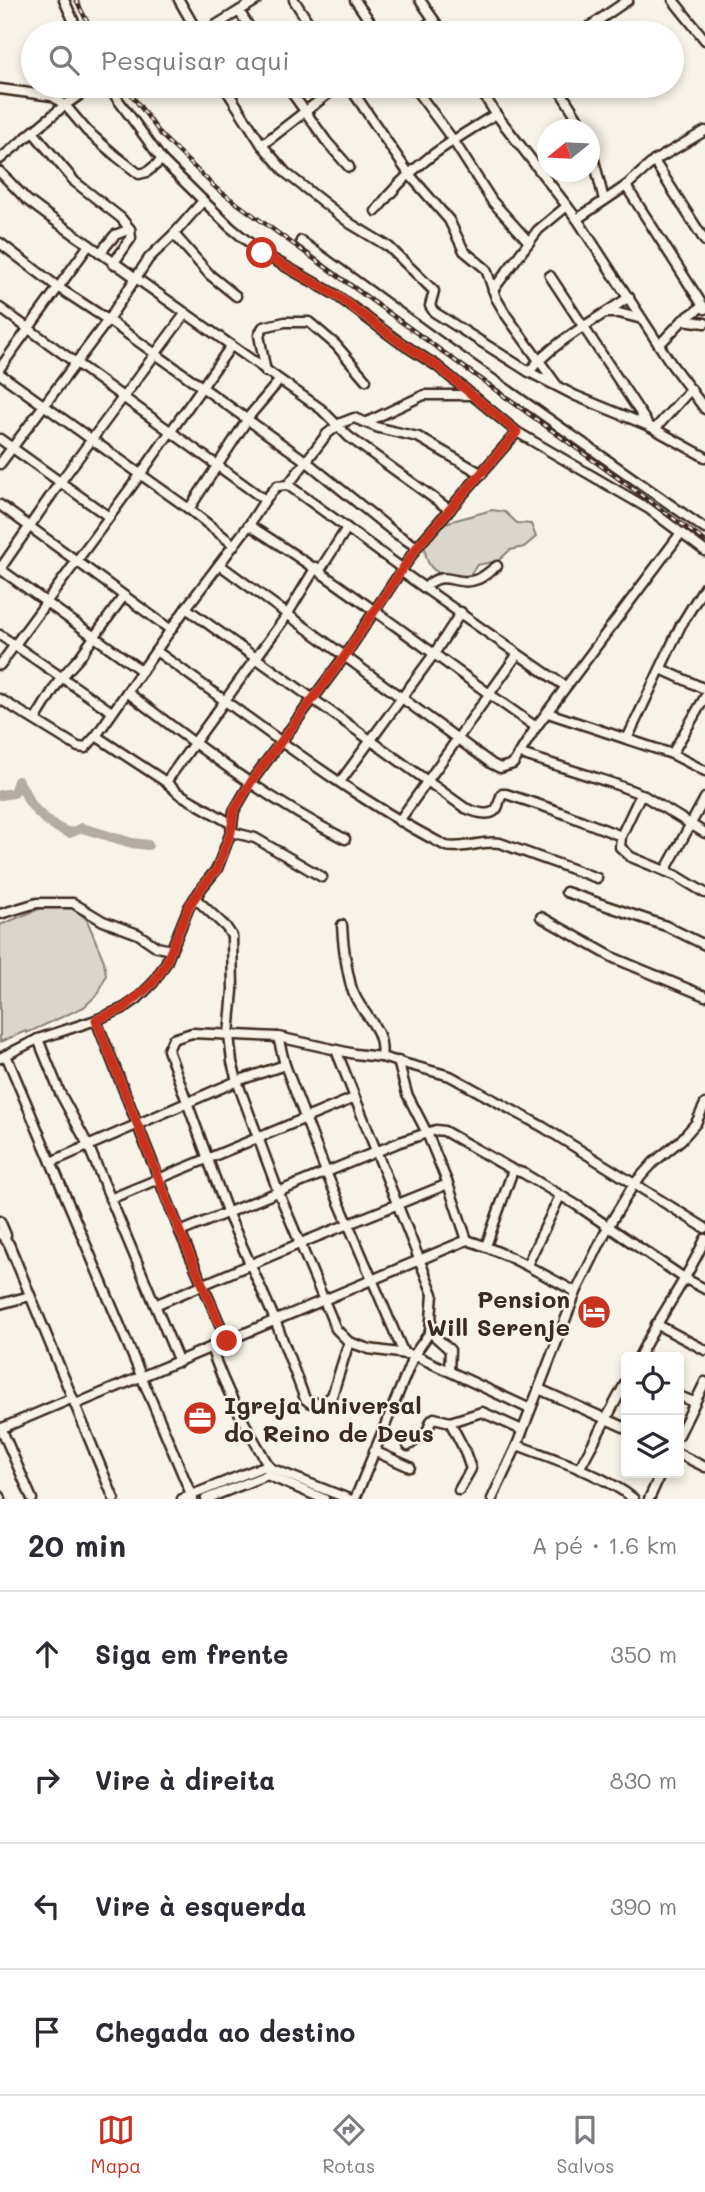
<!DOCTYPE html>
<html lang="pt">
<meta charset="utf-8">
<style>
body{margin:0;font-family:Mali,sans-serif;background:#f2f2f3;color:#2b2b33}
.controls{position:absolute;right:21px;bottom:21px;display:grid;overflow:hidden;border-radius:7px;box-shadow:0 4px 10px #0003}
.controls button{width:63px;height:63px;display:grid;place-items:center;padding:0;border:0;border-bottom:2px solid #e1e1e2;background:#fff;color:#2b2b33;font:35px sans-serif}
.compass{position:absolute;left:537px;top:119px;width:63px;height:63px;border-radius:50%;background:#fff;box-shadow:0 4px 10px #0003;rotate:252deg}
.stop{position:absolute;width:21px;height:21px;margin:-16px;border:5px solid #c8321e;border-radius:50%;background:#fff}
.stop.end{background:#c8321e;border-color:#fff;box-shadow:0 2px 7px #0008}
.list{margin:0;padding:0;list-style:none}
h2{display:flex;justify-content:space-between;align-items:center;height:91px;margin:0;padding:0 28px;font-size:30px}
h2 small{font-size:23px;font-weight:400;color:#7c7c81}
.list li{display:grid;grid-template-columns:46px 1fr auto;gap:21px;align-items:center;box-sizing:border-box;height:126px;padding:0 28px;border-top:2px solid #e1e1e2}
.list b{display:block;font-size:26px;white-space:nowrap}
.list em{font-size:23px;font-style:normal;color:#7c7c81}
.icon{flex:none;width:38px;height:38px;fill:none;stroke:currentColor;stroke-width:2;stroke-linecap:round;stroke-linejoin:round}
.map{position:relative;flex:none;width:705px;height:1499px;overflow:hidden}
.search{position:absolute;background:#fff;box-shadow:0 4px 10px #0003;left:21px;right:21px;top:21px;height:77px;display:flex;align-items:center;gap:18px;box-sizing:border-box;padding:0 24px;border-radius:38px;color:#7c7c81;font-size:26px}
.sheet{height:595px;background:#fff}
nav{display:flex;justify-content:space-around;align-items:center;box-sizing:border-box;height:98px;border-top:2px solid #e1e1e2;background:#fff;font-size:19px;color:#7c7c81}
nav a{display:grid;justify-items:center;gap:4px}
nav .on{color:#c8321e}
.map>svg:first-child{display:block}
.green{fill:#dbd6cb;stroke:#8b8074;stroke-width:2}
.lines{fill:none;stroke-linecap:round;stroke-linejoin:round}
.river{stroke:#b4aca0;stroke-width:10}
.minor-casing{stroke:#3b2a1e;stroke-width:13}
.minor{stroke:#f7f3e8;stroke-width:8}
.rail-casing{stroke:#3b2a1e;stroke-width:4.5}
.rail{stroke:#f7f3e8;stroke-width:2;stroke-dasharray:5;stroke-linecap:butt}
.route{stroke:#c8321e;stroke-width:9}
.labels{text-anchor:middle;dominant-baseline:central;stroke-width:5;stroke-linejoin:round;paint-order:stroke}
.poi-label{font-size:24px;font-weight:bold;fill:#3b2a1e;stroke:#f7f3e8;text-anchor:end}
</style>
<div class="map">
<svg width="705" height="1499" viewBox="0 0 705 1499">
<rect width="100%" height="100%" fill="#f7f3e8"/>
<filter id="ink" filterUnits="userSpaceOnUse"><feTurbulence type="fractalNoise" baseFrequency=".0143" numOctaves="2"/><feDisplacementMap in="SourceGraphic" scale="14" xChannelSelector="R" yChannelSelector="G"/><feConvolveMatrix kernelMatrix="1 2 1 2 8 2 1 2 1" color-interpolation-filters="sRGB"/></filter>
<g filter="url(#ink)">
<g class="green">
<path d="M492,510L505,512L517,523L531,524L536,537L524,547L510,550L498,561L477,565L470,575L458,577L453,575L449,578C432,571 425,565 425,546L445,523Z"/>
<path d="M49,905L74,908L87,920L104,961L106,975L99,993L84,1007L27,1033L26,1031L0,1042V925Z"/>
</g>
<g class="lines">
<path class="river" d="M0,795L14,793L18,781C23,787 25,794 29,801C38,815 54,828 70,833L82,828L132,843L148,845"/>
<g class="minor-casing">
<g id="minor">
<path d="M64,0L79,33"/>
<path d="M179,0L198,33"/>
<path d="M294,0L315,33"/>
<path d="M355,0L378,33"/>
<path d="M420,0L443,33"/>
<path d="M673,0L705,40"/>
<path d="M239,11L253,33"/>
<path d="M203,33L257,0"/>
<path d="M412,33L434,21"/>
<path d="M580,33L628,0"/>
<path d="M108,86L162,160L230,227L262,253L336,295L398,341L437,366L517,432"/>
<path d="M224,86L262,145L286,173L351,224L389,247L434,291L430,306L434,312L529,372L576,396L649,426L705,457"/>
<path d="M287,86L327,142L349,167"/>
<path d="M349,86L409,174L449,220L464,251L486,269L496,298L506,315L556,384"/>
<path d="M413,86L453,140L492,201L529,242"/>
<path d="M478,86L496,114L577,219L672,365L705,409"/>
<path d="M557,86L585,130"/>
<path d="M0,89L52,96L65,105L87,131L116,156L139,174L147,172L162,160"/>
<path d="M484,96L497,86"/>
<path d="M33,132L75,182L121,218L130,229L131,238L113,264"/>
<path d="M590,144L604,200"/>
<path d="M262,145L338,86"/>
<path d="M0,159L65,105L93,86"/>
<path d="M654,161L705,241"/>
<path d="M0,172L27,200L47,215L321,409L349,437L450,510"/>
<path d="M626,186L705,309"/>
<path d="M376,211C409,166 448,143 496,114"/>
<path d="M577,219L626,186L654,161L705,131"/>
<path d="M174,234L210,275L236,296"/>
<path d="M301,241L441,343L705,529"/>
<path d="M0,243L59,288L108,320L307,462L395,533L417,547"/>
<path d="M100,253L115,235L130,229"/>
<path d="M550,276L649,426"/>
<path d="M493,290L538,230L567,206"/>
<path d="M0,308L265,500L249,525L186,608L96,736L85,748L78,747L0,699"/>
<path d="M606,313H619L642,319"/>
<path d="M683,320L705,323"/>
<path d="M660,344L683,320L703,306"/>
<path d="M0,368L89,245"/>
<path d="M266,372L259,335L263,327L285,322H309L336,345L366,380"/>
<path d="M529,372C556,339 595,321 629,297"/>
<path d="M0,374L189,509L234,545"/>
<path d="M367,422L424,395H473"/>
<path d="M655,429L691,389"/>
<path d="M0,439L109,517"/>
<path d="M0,464L108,320L149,258L174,234L203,201"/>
<path d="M288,485L327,434L341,423L354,418L379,428L418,437L482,474"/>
<path d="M265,500L277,486L288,485L403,569"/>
<path d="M0,505L171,630"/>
<path d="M189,509L251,414L279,381"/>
<path d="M249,525C348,588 440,660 536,727L681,533"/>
<path d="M220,565L492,764L500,768L513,764L536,727"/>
<path d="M0,569L61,481L185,314"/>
<path d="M0,569L142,671"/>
<path d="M320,570L347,528"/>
<path d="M402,572C456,610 509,649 565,686"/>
<path d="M425,588C443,567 456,588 478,579C484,577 491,570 497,566"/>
<path d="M186,608L465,808C475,812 493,819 498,806C499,802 500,798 502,794H506L552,809L621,836"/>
<path d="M0,635L112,712"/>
<path d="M156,651C251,718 343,793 446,846C463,850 481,840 500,843L597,878"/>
<path d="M0,665L140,475L231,346"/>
<path d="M661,669L705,689"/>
<path d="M127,692C196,745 266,799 345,839"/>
<path d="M548,713L672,754L705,771"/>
<path d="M35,720L60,679L79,658L123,597"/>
<path d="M96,736L166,782L178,793L232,824"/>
<path d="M627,739L681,625L705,586"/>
<path d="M521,754L612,783L641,794L705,833"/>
<path d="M672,754L705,697"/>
<path d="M166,782L287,615L316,567"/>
<path d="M340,782L434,654L461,612"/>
<path d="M641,794L621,836L620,847L631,857L677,876L705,893"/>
<path d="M399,821L517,655"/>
<path d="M231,832L255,838L322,877"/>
<path d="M665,871L705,798"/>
<path d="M566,892L666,926L705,945"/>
<path d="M195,898L226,927L232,936L233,990L229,1035L232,1062L237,1081L278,1191L336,1329L349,1342L369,1349L414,1355L530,1409"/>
<path d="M0,914L37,903H73L103,921L138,934L157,947L171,950"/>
<path d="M541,917L614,958L705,996"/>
<path d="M342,925C343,946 346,966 351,986C358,1013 386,1026 381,1057"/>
<path d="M96,1020L180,1232L227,1341"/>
<path d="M278,1037L285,1065L326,1172L404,1354"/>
<path d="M38,1039L60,1093L88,1145L179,1362"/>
<path d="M336,1050L433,1294L430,1332L414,1355L355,1499"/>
<path d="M6,1055L193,1499"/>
<path d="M0,1058L38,1039L96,1020L124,1008L137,999L153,983L166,963L189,907L203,886L217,869L231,832L234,811L251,782L344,657L417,547L517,432L649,509L705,551"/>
<path d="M398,1061L407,1094L427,1133L448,1184L467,1240"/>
<path d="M51,1162L237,1081L285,1065"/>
<path d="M110,1199L354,1098"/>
<path d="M0,1221L6,1235"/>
<path d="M180,1232L400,1142L436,1130L444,1131L513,1170L523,1173L578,1206L684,1278L705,1289"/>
<path d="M0,1233L9,1244L114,1499"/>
<path d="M486,1246L513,1170"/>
<path d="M527,1265L560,1196"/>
<path d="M0,1304L30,1296"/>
<path d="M155,1305L301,1243L448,1184"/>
<path d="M656,1324L705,1350"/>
<path d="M430,1332L450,1350L449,1371"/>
<path d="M349,1342L332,1396L323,1403H310L305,1399L275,1320L228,1214L168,1050L173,1039L192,1033L278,1037L355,1054L381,1057L450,1076L543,1127L705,1228"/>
<path d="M211,1347C225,1391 247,1428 270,1468"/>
<path d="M639,1357C659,1317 687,1280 705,1239"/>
<path d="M539,1389L626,1428"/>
<path d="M679,1396L694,1402"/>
<path d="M76,1404L467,1240C505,1252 540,1273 576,1292"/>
<path d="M450,1422L464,1449L471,1469L459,1490"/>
<path d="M1,1428L32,1499"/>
<path d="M0,1429L73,1398"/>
<path d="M679,1435L705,1382"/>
<path d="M517,1445C554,1459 603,1474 634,1499"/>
<path d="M408,1446L427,1432L431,1421L434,1418L450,1422L482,1412L522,1430"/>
<path d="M374,1451L410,1467"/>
<path d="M679,1454L705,1467"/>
<path d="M579,1469L626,1382"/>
<path d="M0,1496L1,1499"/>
<path d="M182,1499L262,1467L270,1468L349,1499"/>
<path d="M206,1499L267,1475L324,1499"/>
<path d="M492,1499L517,1445L576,1292L608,1227L634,1184L654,1162L681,1140L696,1123L705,1104"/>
<path d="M649,1499L661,1473"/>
</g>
</g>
<use href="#minor" class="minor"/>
<g class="rail-casing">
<g id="rail">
<path d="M76,0L93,33"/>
<path d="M125,86L162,136L217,189L705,541"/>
</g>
</g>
<use href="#rail" class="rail"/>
</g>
</g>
<g class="lines" filter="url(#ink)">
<path class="route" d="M227,1341L180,1232L96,1020L124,1008L153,983L166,963L189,906L203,886L217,869L231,832L234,811L251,782L344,657L417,547L517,432L437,366L398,341L336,295L262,253"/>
</g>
<defs>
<g id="hotel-disc" transform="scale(1.75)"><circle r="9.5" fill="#c8321e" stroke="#f7f3e8"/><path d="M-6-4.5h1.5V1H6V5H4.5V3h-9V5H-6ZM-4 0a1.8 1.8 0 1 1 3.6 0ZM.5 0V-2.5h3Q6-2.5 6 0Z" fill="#fff"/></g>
<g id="office-disc" transform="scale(1.75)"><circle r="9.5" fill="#c8321e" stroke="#f7f3e8"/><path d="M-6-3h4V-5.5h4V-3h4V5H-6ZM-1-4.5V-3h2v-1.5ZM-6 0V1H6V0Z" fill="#fff"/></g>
</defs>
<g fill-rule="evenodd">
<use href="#hotel-disc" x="594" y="1312"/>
<use href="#office-disc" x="200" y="1418"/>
</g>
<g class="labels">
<g class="poi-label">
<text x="570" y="1298">Pension<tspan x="570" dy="28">Will Serenje</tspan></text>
<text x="224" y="1404" text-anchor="start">Igreja Universal<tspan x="224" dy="28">do Reino de Deus</tspan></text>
</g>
</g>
</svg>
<div class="controls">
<button><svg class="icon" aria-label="locate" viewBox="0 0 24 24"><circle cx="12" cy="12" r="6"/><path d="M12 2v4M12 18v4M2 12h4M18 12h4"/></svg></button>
<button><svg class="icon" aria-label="layers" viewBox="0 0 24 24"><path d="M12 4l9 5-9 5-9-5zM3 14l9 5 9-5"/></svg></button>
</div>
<svg class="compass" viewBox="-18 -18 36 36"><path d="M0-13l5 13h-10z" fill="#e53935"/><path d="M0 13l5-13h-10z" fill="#7c7c81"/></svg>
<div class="stop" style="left:262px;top:253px"></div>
<div class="stop end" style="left:227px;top:1341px"></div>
<div class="search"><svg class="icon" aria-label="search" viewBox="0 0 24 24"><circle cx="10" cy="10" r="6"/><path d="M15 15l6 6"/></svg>Pesquisar aqui</div>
</div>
<section class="sheet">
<h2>20 min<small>A pé · 1.6 km</small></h2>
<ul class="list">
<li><svg class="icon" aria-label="ahead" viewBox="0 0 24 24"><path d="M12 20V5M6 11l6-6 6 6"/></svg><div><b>Siga em frente</b></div><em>350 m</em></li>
<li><svg class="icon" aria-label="right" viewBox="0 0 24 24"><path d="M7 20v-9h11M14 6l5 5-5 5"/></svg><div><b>Vire à direita</b></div><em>830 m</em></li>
<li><svg class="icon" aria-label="left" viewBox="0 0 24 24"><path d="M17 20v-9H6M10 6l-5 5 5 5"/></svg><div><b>Vire à esquerda</b></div><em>390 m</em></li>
<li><svg class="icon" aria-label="arrive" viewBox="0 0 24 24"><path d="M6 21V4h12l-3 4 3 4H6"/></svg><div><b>Chegada ao destino</b></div></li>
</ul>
</section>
<nav>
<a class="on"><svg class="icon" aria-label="map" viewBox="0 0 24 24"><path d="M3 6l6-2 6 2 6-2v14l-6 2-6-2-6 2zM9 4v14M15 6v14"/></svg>Mapa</a>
<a><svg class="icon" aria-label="directions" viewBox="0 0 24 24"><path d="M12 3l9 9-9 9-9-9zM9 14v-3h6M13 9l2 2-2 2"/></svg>Rotas</a>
<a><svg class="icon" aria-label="saved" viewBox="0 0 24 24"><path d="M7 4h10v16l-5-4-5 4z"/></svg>Salvos</a>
</nav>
